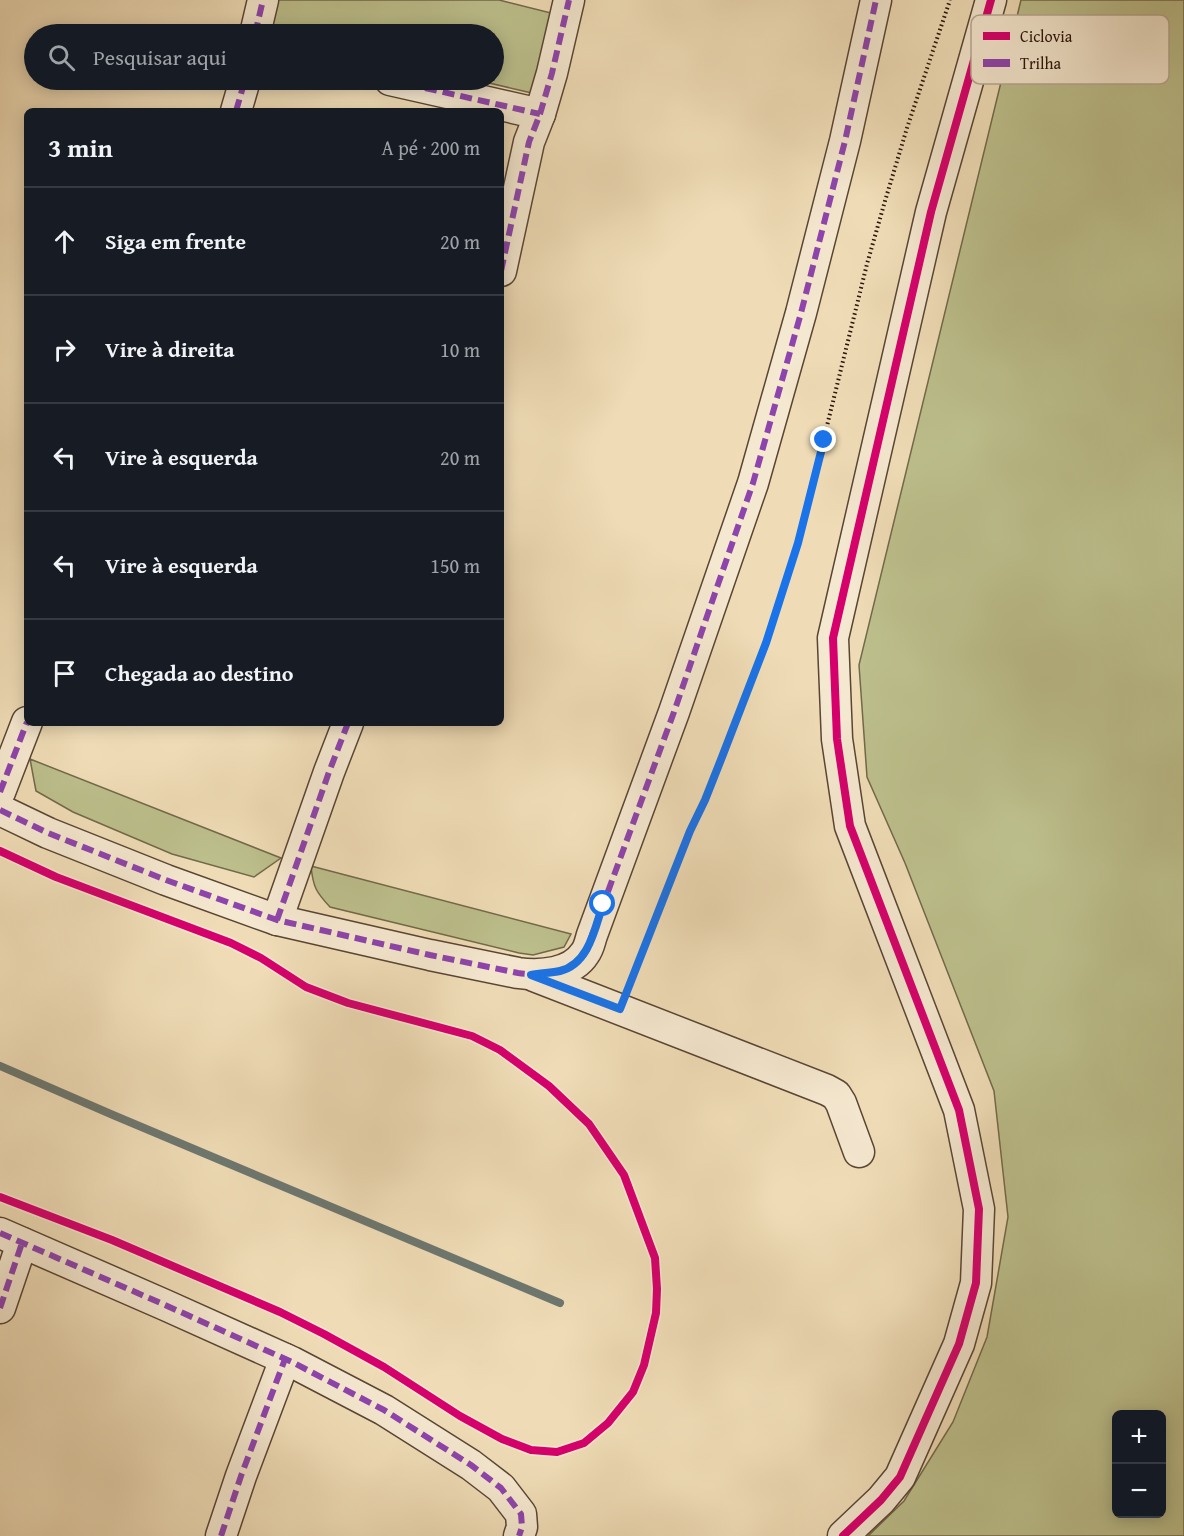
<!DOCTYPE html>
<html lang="pt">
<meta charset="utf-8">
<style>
body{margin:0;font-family:"Gentium Book Plus",serif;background:#242831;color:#f1f3f6}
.controls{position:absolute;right:18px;bottom:18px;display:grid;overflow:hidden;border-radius:9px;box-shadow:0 3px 15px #0003}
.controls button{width:54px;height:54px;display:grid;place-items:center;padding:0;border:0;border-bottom:2px solid #363941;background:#171b24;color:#f1f3f6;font:30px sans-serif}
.stop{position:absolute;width:18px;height:18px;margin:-14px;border:4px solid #1a73e8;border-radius:50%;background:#fff}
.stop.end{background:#1a73e8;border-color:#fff;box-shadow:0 2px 6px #0008}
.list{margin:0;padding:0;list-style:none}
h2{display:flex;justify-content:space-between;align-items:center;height:78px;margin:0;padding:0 24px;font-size:26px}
h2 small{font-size:20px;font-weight:400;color:#9ea1a6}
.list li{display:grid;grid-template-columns:39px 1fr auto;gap:18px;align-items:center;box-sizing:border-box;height:108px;padding:0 24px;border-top:2px solid #363941}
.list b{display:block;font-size:22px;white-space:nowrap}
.list em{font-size:20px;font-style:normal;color:#9ea1a6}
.icon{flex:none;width:33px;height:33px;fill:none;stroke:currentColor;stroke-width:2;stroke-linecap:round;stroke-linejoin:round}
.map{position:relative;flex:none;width:1184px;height:1536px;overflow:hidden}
.search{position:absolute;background:#171b24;box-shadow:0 3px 15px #0003;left:24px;top:24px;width:480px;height:66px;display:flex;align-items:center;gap:15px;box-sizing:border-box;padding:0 21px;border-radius:33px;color:#9ea1a6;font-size:22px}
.panel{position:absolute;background:#171b24;box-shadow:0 3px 15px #0003;left:24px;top:108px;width:480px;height:618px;border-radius:9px}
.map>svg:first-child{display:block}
.green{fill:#bcbf8c;stroke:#72694a;stroke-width:1.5;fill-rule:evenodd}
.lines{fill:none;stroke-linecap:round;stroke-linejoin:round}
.stream{stroke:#6d776f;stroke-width:8}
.minor-casing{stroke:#5a4534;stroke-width:33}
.path{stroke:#291308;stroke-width:4;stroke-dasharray:1.5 3;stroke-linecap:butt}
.minor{stroke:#f5e8d0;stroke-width:30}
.quiet{stroke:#8e44ad;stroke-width:6;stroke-dasharray:12 6;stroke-linecap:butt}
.cycleway-casing{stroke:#f5e8d0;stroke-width:11}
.cycleway{stroke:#d6006c;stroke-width:8}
.route{stroke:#1a73e8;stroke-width:8}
.key{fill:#f5e8d0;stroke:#b8a894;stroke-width:1.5}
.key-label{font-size:16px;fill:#291308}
</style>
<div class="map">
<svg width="1184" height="1536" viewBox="0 0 1184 1536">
<rect width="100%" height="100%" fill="#efdcb6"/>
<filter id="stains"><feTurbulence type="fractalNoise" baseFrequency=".00333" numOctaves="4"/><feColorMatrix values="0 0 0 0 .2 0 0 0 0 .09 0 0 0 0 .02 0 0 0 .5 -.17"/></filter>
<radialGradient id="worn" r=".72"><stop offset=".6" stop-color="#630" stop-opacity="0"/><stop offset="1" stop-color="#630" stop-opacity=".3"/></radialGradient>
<g class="green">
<path d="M276,0H499L555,14L532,93L476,80H494V34H289L268,30Z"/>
<path d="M1021,0H1184V1536H868L904,1501L953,1422L987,1337L1008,1217L994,1091L905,863L867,777L859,665ZM1162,1414V1514H1116V1414Z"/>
<path d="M30,759L281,858L254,877L172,854L73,812L36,791Z"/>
<path d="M311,866L571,934L564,947L533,955L519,953L330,907C316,892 313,887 311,866Z"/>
</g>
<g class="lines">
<path class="stream" d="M0,1066L113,1115L560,1303"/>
<g class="minor-casing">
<g id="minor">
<path d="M255,34L263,0"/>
<path d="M390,80L540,114"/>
<path d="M236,111L245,80"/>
<path d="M501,271L529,142L540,114L552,73L569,0"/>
<path d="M0,792L27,722"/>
<path d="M0,810L48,833L166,880L277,920L430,955L518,973C540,976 572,974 585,953C589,948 590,941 592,935L674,712L753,483L801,313L845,141L876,0"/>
<path d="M277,920L329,772L348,723"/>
<path d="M534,976L827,1090L836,1095L841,1103L859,1152"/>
<path d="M0,1233L165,1305L292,1362L384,1410L471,1465L501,1488L521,1514L522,1527L519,1536"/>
<path d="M0,1308L22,1243"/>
<path d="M221,1536L241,1476L285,1359"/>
<path d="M843,1536L881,1500L900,1477L959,1344L976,1283L979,1209L959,1110L850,826L837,739L833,638L931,212L991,0"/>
</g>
</g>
<path class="path" d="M630,983L690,830L705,800L722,757L766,643L798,543L867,264L885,201L907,128L950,0"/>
<use href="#minor" class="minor"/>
<g class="quiet">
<path d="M255,34L263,0"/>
<path d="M390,80L540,114"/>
<path d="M236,111L245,80"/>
<path d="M501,271L529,142L540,114L552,73L569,0"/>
<path d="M0,792L27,722"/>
<path d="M0,810L48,833L166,880L277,920L430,955L518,973C540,976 572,974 585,953C589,948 590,941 592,935L674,712L753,483L801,313L845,141L876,0"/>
<path d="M277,920L329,772L348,723"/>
<path d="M0,1233L165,1305L292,1362L384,1410L471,1465L501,1488L521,1514L522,1527L519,1536"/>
<path d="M0,1308L22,1243"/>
<path d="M221,1536L241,1476L285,1359"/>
</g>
<g class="cycleway-casing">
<g id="cycleway">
<path d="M0,851L56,877L231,943L261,958L306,987L348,1003L472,1036L500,1050L549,1086L589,1124L624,1175L655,1258L657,1289L656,1313L644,1365L633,1392L608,1423L584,1443L557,1452L531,1450L502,1439L460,1416L384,1367L324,1334L280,1312L112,1240L0,1197"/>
<path d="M843,1536L881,1500L900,1477L959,1344L976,1283L979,1209L959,1110L850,826L837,739L833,638L931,212L991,0"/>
</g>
</g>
<use href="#cycleway" class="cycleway"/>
</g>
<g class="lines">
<path class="route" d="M603,904C595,928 589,964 560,971C551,973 541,973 531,975L620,1009L690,831L705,800L722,757L766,643L798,543L824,440"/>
</g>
<rect x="971" y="15" width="198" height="69" rx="9" class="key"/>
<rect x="983" y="32" width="27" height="8" fill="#d6006c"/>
<rect x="983" y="59" width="27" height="8" fill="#8e44ad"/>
<g class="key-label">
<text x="1020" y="42">Ciclovia</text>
<text x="1020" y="69">Trilha</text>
</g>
<rect width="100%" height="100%" filter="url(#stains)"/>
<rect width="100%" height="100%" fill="url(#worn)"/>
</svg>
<div class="controls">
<button>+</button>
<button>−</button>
</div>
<div class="stop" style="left:603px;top:904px"></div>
<div class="stop end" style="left:824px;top:440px"></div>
<div class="search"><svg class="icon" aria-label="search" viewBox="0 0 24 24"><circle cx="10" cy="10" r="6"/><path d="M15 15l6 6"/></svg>Pesquisar aqui</div>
<section class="panel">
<h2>3 min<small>A pé · 200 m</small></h2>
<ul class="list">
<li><svg class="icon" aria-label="ahead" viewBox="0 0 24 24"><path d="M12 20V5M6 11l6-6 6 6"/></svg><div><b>Siga em frente</b></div><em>20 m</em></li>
<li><svg class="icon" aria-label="right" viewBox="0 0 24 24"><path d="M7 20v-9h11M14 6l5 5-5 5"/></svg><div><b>Vire à direita</b></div><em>10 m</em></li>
<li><svg class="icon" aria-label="left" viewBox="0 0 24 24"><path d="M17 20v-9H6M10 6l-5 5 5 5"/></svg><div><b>Vire à esquerda</b></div><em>20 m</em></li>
<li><svg class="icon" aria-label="left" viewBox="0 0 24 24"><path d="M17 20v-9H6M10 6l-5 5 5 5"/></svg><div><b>Vire à esquerda</b></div><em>150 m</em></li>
<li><svg class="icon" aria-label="arrive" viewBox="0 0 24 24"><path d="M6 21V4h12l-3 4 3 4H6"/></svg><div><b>Chegada ao destino</b></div></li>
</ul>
</section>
</div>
